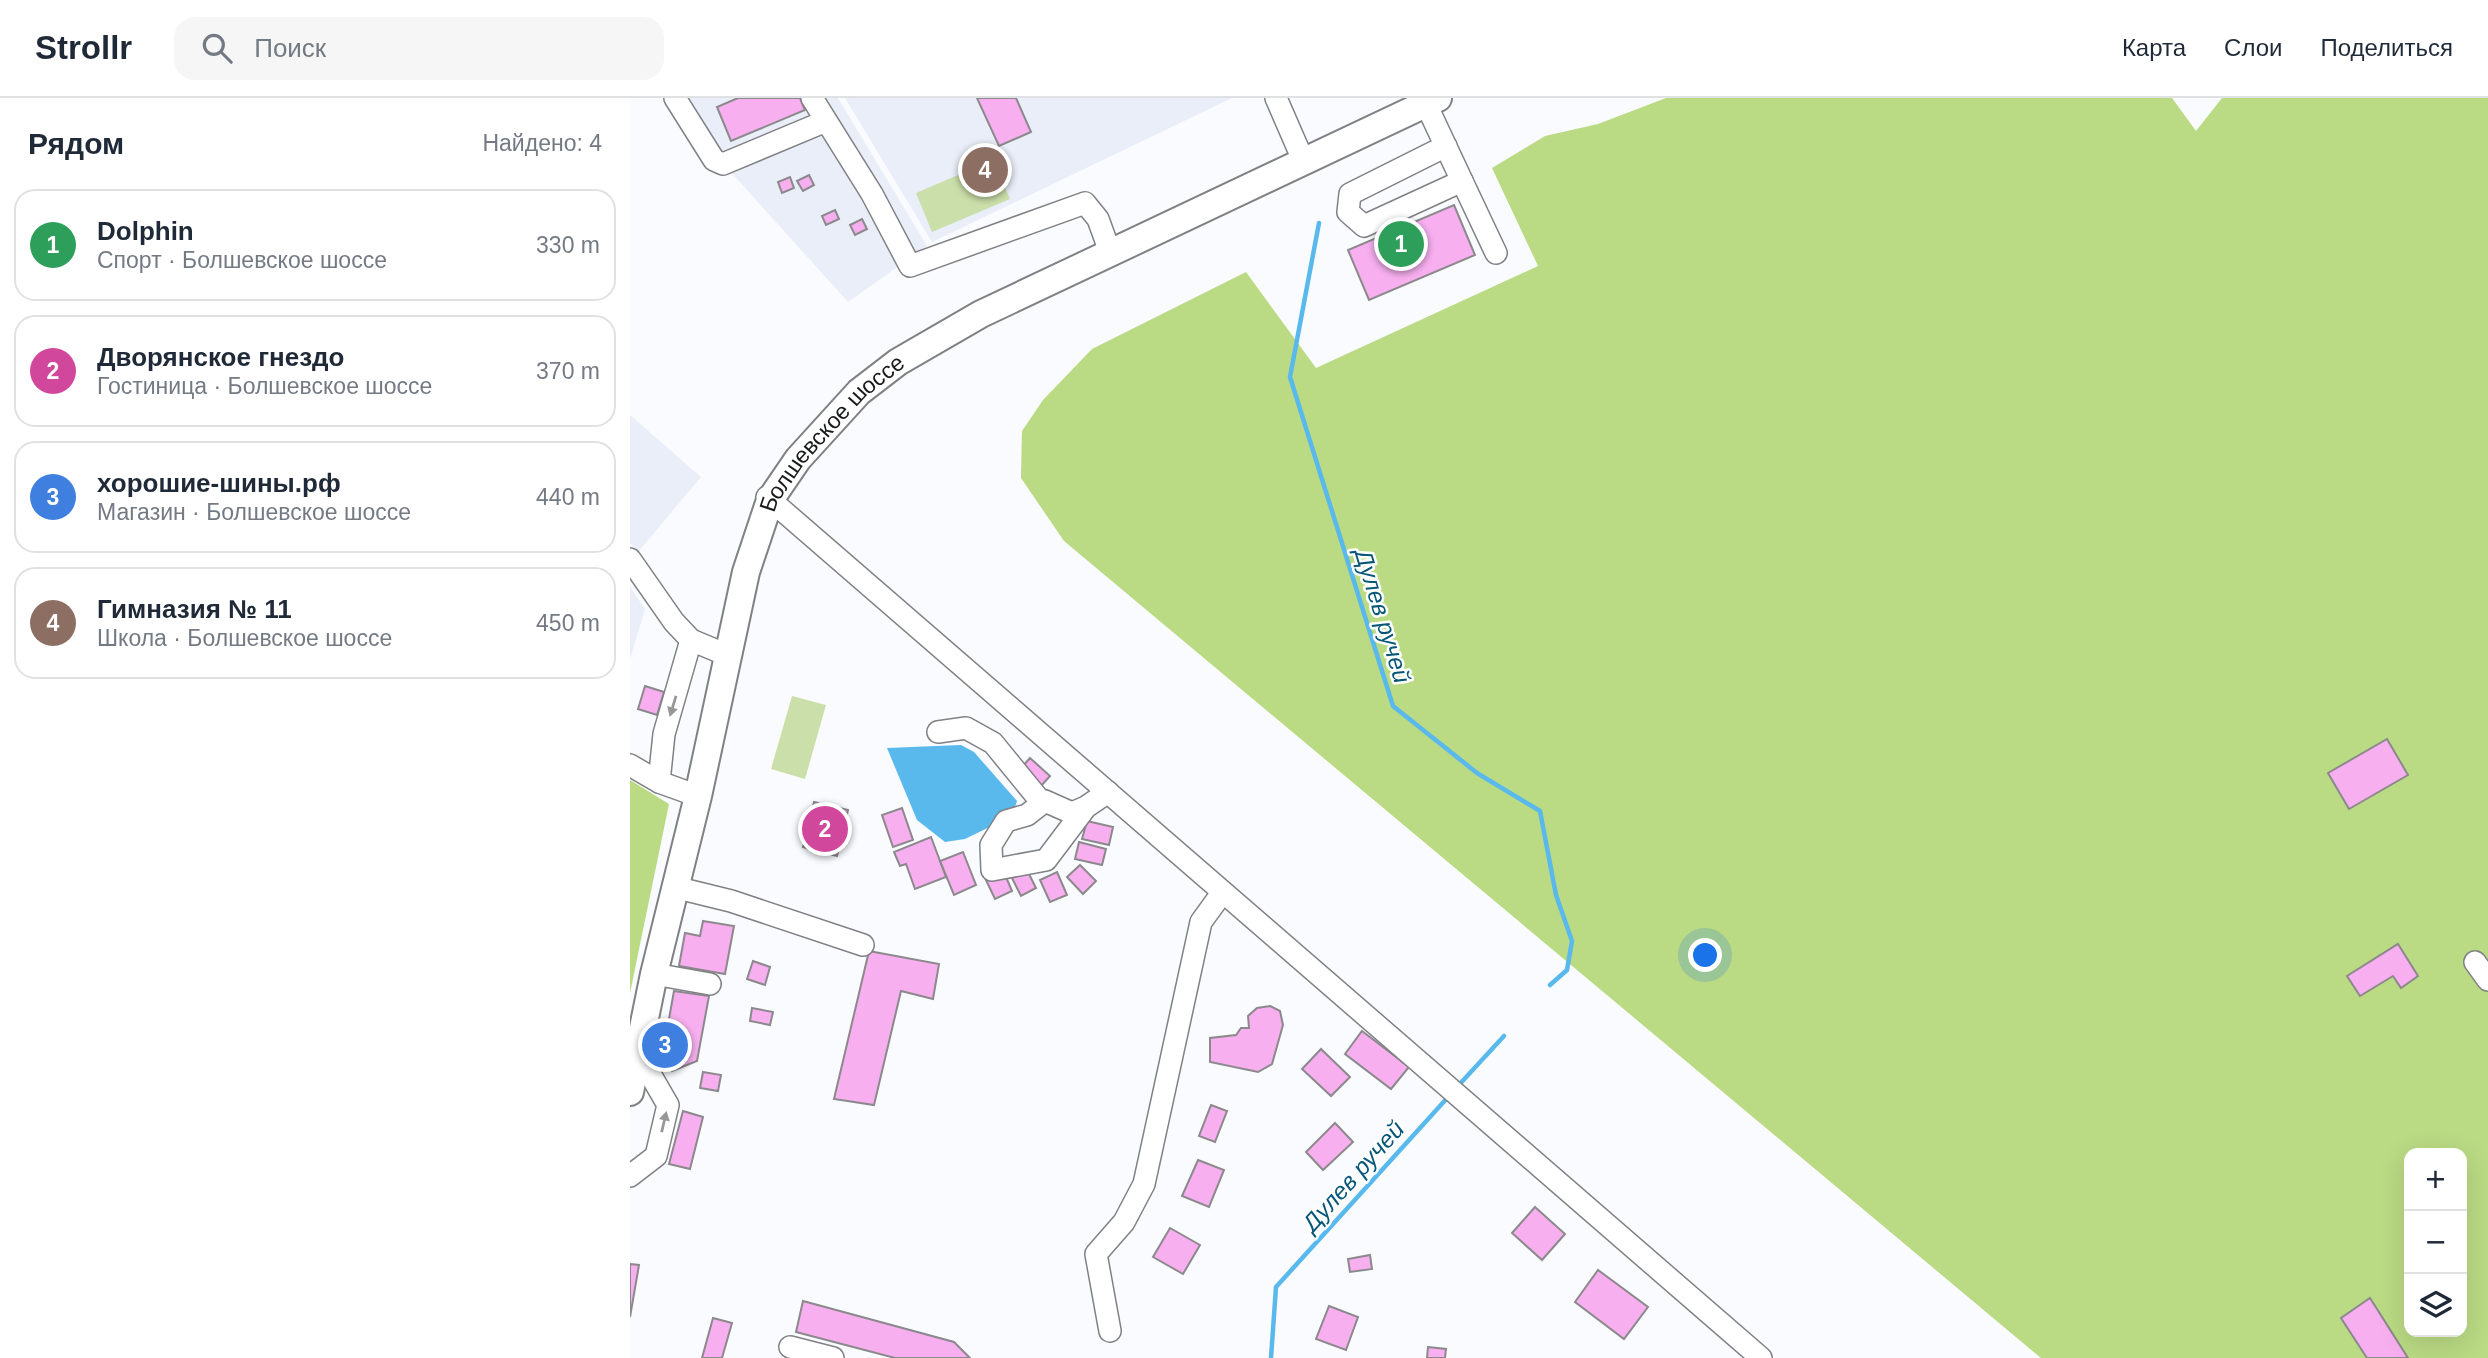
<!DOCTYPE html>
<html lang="ru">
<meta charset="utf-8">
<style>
body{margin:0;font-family:Arial,sans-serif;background:#f6f6f7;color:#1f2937}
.controls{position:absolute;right:21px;bottom:21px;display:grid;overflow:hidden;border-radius:14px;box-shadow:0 7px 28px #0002}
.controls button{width:63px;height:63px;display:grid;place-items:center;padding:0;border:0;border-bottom:2px solid #e0e1e3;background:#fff;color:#1f2937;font:35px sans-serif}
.you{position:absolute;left:1076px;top:858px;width:24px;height:24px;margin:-18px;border:5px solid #fff;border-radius:50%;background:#1a73e8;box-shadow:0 0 0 10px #1a73e833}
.badge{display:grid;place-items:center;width:46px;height:46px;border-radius:50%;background:#288054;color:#fff;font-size:23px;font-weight:700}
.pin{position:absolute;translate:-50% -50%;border:4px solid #fff;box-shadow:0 2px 7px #0006}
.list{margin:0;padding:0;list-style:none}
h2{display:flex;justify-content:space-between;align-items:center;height:91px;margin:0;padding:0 28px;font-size:30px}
h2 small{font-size:23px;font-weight:400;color:#747a83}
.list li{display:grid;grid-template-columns:46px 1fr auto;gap:21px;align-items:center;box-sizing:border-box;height:112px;margin:0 14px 14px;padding:0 14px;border:2px solid #e0e1e3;border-radius:21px}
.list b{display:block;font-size:26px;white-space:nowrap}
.list p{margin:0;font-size:23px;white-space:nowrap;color:#747a83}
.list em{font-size:23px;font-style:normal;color:#747a83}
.icon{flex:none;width:38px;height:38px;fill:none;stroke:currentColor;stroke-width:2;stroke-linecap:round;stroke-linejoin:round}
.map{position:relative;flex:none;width:1858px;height:1260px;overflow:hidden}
header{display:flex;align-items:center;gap:42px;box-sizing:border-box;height:98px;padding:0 35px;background:#fff;border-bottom:2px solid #e0e1e3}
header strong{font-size:33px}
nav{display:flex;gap:38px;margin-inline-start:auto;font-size:24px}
.search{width:490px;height:63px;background:#f6f6f7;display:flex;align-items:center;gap:18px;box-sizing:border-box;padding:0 24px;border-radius:21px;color:#747a83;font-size:26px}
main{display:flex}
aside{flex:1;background:#fff}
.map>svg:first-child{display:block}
.built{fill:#eaeef8}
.green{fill:#cbdfaa}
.forest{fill:#bada84;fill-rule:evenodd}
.water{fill:#59b9ec}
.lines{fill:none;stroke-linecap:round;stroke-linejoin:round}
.stream{stroke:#59b9ec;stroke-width:4.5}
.building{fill:#f7afef;stroke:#8c898c;stroke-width:2}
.minor-casing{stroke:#808184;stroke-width:24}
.major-casing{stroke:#808184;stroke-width:30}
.minor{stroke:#fff;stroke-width:21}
.major{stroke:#fff;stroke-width:26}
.oneway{fill:#989898}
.labels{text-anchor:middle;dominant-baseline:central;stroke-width:5;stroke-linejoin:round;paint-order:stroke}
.street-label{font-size:23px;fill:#191a1b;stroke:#fff}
.water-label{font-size:24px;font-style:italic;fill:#085779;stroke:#fff}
</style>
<header>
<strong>Strollr</strong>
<div class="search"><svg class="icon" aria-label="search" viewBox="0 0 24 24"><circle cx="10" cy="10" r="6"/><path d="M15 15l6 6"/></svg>Поиск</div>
<nav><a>Карта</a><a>Слои</a><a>Поделиться</a></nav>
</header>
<main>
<aside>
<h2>Рядом<small>Найдено: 4</small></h2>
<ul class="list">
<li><span class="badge" style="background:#2e9e5b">1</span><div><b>Dolphin</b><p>Спорт · Болшевское шоссе</p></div><em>330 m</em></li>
<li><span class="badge" style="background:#d1479c">2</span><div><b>Дворянское гнездо</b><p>Гостиница · Болшевское шоссе</p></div><em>370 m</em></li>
<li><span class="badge" style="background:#3f7fe0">3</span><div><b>хорошие-шины.рф</b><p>Магазин · Болшевское шоссе</p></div><em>440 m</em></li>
<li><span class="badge" style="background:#8d6e63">4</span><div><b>Гимназия № 11</b><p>Школа · Болшевское шоссе</p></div><em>450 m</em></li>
</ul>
</aside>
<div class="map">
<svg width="1858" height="1260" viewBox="0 0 1858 1260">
<rect width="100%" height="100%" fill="#f9fbfe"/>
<g class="built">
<path d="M34,0H208L297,148L218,204Z"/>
<path d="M215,0H602L302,144Z"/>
<path d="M0,317L71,379L8,454L0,445Z"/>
<path d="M0,489L15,511L0,561Z"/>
</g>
<g class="green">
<path d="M363,62L380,101L302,134L286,95Z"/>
<path d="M162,598L196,607L175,681L141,671Z"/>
</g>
<g class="forest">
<path d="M1036,0H1542L1566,33L1592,0H1858V1260H1411L434,443L391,380L392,333L413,302L462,251L616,174L686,270L908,168L862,70L915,38L968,26ZM1779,1055H1832V1234H1779Z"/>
<path d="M0,682L39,706L0,895Z"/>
</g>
<path class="water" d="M331,647L344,654L387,703L382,718L335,741L315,744L287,722L257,650Z"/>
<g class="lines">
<g class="stream">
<path d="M689,125L660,279L763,608L847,675L910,713L926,797L942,843L937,872L920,887"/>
<path d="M827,989L874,938"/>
<path d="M641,1260L646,1189L819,998"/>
</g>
</g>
<g class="building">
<path d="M108,0H170L175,12L101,43L87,9Z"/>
<path d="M347,0H386L401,34L369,48Z"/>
<path d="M179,77L184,87L173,93L167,83Z"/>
<path d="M160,79L164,90L152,95L148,84Z"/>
<path d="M824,107L845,157L739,202L718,152Z"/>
<path d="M205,112L209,121L196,127L192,118Z"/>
<path d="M232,121L237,131L225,137L220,127Z"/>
<path d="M15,588L34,594L27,617L8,611Z"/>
<path d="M1757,641L1778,677L1719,711L1698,675Z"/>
<path d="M400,660L420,678L411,688L391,670Z"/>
<path d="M184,704L218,712L207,758L173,749Z"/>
<path d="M272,710L283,742L263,749L252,717Z"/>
<path d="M457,723L483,729L479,747L452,741Z"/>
<path d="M301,739L316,779L285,791L276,766L270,768L264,754Z"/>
<path d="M449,744L476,751L472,767L445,761Z"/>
<path d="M333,754L346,787L324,797L310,763Z"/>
<path d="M450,767L466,783L453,796L437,779Z"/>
<path d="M396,770L406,790L391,798L381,778Z"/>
<path d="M373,772L382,793L365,801L355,780Z"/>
<path d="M427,774L437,797L420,804L410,782Z"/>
<path d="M73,823L104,828L95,876L49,868L55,835L70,838Z"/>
<path d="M1768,846L1788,878L1771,890L1763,878L1730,898L1717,878Z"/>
<path d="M239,853L309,866L303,901L271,893L244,1007L204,1001Z"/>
<path d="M123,863L140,869L135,887L117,881Z"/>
<path d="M44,893L79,898L67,963L42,973L26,942L37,932Z"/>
<path d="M640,908L650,913L653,927L642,966L628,974L580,964V940L606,937L611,930H619L618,918L627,910Z"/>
<path d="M122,910L143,914L140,927L120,923Z"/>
<path d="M732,933L779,969L761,991L715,956Z"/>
<path d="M691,951L720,979L701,998L672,971Z"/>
<path d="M73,974L91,977L88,993L70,990Z"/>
<path d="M581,1007L597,1013L585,1044L569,1038Z"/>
<path d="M53,1013L73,1019L60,1071L39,1066Z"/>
<path d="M705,1025L723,1044L693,1072L676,1054Z"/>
<path d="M568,1062L594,1072L579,1109L552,1098Z"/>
<path d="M905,1109L935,1136L912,1162L882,1135Z"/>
<path d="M540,1130L570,1147L553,1176L523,1159Z"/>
<path d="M740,1157L742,1171L720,1174L718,1161Z"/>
<path d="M0,1166L9,1167L0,1219Z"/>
<path d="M968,1172L1018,1209L994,1241L945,1204Z"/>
<path d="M1740,1200L1778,1260H1737L1711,1220Z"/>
<path d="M173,1203L324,1244L340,1260H265L166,1234Z"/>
<path d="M699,1208L728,1219L716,1252L686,1241Z"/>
<path d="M83,1220L102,1225L92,1260H72Z"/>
<path d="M798,1249L816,1251L815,1260H797Z"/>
</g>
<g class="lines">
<g class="minor-casing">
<g id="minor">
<path d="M45,0L84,62L93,66L196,23"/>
<path d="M182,0L242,96L280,168L455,105L468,121L480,154"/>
<path d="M646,0L673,62"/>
<path d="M796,6L832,83L734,128L718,114L720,96L816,48"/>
<path d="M832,83L866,155"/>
<path d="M137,399L1131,1260"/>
<path d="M0,461L44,524L61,542L97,557"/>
<path d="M308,634L336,630L363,645L412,705"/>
<path d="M0,667L29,684L68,698"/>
<path d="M29,684L34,636L61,542"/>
<path d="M456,709L442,715L415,703L397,717L376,723L361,747L362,772L416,762L456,709L478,694"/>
<path d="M44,789L101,803L233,847"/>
<path d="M1845,864L1858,882"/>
<path d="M24,876L80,886"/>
<path d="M0,1078L26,1058L38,1007L8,955"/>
<path d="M480,1233L466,1156L494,1124L514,1086L571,824L592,795"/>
<path d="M160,1249L203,1260"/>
</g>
</g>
<g class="major-casing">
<g id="major">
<path id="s1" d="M0,994L24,876L68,698L116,474L140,402L168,361L229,294L268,264L351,216L808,0"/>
</g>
</g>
<use href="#minor" class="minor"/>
<use href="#major" class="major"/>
</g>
<defs><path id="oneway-solid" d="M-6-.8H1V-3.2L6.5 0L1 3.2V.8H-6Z" transform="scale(1.75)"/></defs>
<g class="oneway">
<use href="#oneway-solid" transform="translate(43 608) rotate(107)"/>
<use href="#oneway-solid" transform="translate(34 1024) rotate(-77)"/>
</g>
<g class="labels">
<g class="street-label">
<text stroke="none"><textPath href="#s1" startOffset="700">Болшевское шоссе</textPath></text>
</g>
<g class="water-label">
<text transform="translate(753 518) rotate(73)">Дулев ручей</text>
<text transform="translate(723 1078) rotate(-48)">Дулев ручей</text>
</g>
</g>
</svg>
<div class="controls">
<button>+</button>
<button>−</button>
<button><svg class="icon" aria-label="layers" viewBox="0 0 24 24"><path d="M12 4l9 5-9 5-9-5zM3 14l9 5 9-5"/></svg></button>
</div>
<div class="you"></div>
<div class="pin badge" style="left:771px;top:146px;background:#2e9e5b">1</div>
<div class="pin badge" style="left:195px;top:731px;background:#d1479c">2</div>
<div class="pin badge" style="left:35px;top:947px;background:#3f7fe0">3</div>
<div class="pin badge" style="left:355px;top:72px;background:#8d6e63">4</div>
</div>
</main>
